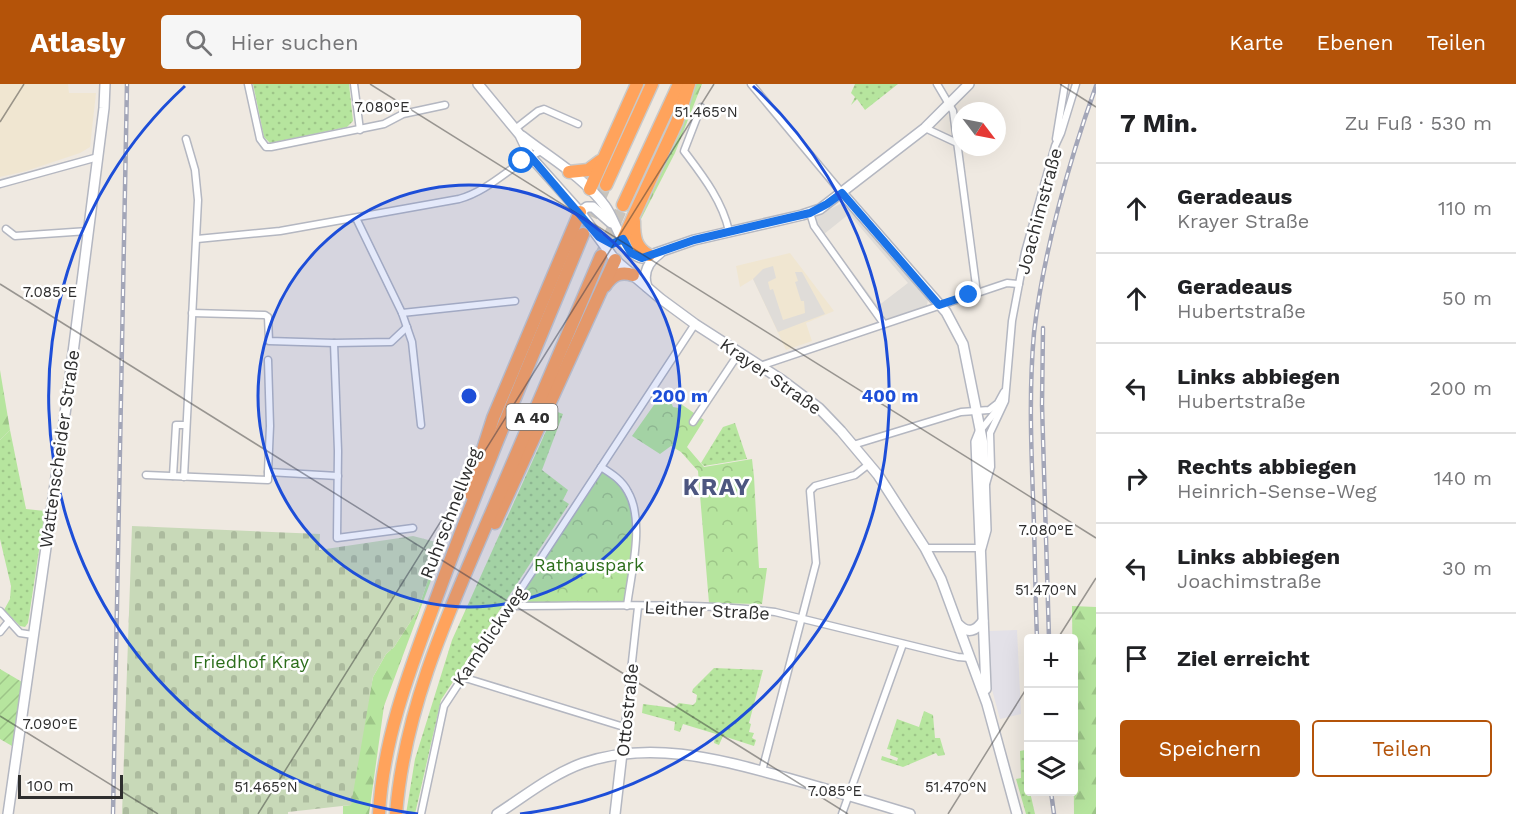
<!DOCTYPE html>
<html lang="de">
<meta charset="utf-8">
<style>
body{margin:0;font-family:"Work Sans",sans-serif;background:#f6f6f6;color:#202124}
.controls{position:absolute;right:18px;bottom:18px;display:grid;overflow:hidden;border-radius:6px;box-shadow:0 6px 24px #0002}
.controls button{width:54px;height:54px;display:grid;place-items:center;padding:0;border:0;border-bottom:2px solid #e0e0e0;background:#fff;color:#202124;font:30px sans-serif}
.compass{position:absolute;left:952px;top:18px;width:54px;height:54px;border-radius:50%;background:#fff;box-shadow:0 6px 24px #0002;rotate:122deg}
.scale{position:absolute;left:18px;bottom:15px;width:105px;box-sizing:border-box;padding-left:6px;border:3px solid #2e2e2e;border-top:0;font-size:16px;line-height:21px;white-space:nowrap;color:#2e2e2e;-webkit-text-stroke:4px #fff;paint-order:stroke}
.stop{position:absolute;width:18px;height:18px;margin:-14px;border:4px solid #1a73e8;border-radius:50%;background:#fff}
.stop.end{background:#1a73e8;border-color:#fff;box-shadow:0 2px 6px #0008}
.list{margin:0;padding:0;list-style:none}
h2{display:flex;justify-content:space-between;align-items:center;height:78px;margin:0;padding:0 24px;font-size:26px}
h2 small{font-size:20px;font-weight:400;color:#757577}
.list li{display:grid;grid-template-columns:39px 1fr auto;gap:18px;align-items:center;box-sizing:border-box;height:90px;padding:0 24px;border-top:2px solid #e0e0e0}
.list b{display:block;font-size:22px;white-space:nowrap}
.list p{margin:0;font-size:20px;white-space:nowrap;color:#757577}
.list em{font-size:20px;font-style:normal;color:#757577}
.actions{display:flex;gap:12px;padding:18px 24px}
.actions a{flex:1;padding:14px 0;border:2px solid #b45309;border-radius:6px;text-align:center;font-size:21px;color:#b45309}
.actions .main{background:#b45309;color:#fff}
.icon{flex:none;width:33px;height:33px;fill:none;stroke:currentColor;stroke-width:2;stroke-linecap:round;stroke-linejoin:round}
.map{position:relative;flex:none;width:1096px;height:730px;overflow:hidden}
header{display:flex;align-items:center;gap:36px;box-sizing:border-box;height:84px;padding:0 30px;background:#b45309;color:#fff}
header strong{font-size:28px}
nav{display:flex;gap:33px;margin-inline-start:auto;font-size:21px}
.search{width:420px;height:54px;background:#f6f6f6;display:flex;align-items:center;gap:15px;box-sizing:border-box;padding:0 21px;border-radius:6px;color:#757577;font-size:22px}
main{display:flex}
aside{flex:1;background:#fff}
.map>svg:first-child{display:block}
.industrial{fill:#e3e1e8}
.education{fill:#f0e6d1}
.grass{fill:url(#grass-dots)}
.forest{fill:url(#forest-firs)}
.cemetery{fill:url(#cemetery-stones)}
.park{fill:url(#park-crowns)}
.garden{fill:url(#garden-furrows)}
.plaza{fill:#dfdcd8;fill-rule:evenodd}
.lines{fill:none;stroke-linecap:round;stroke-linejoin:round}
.highway-tunnel{stroke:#c8c4bd;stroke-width:12;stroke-dasharray:12 6;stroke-linecap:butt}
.street-casing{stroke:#b4b7c1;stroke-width:9}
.secondary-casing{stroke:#b4b7c1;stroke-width:12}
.highway-casing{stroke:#c9c9c9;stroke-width:15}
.street{stroke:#fff;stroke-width:6}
.secondary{stroke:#fff;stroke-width:9}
.highway{stroke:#ffa35c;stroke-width:12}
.rail-casing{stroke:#a3a6b8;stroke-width:4.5}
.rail{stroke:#fff;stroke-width:2;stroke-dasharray:7;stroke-linecap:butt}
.route{stroke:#1a73e8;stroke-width:8}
.ticks{fill:none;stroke:#2e2e2e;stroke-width:1.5;stroke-opacity:0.45}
.ring{fill:none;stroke:#1d4ed8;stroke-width:3}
.labels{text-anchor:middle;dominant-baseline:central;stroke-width:5;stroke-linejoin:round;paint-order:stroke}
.shield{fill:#fff;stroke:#6d6d6d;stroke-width:1.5}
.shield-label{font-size:16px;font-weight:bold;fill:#2e2e2e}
.street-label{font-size:18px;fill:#2e2e2e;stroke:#fff}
.park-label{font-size:18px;fill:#2c6e1b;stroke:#fff}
.district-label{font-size:24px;font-weight:bold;letter-spacing:1.5px;fill:#4d5680;stroke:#fff}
.ticks-label{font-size:15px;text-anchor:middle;fill:#2e2e2e;stroke:#fff;stroke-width:5;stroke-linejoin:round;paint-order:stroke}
.centre{fill:#1d4ed8;stroke:#fff;stroke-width:3}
.ring-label{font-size:18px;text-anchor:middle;font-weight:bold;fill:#1d4ed8;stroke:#fff;stroke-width:5;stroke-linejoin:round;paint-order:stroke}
</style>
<header>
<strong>Atlasly</strong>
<div class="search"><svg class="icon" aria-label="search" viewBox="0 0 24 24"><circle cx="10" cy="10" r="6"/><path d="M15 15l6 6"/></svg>Hier suchen</div>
<nav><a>Karte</a><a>Ebenen</a><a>Teilen</a></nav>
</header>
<main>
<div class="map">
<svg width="1096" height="730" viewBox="0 0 1096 730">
<defs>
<pattern id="grass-dots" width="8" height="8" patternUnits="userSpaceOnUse" patternTransform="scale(1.5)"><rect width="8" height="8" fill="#b6e59e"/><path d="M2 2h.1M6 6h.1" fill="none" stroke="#9dc588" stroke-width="1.8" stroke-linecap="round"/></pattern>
<pattern id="forest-firs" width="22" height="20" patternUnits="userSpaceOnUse" patternTransform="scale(1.5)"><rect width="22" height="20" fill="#b6e59e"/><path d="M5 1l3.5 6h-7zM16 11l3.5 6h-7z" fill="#9dc588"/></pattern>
<pattern id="cemetery-stones" width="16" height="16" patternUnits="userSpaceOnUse" patternTransform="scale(1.5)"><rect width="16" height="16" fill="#c8d9b8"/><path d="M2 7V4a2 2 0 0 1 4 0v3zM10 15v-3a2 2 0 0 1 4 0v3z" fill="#acbb9e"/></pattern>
<pattern id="park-crowns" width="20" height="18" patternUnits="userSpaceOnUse" patternTransform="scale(1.5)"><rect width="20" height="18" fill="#b6e59e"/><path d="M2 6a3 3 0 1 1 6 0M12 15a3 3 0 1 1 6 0" fill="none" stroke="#9dc588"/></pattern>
<pattern id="garden-furrows" width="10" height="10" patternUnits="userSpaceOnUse" patternTransform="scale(1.5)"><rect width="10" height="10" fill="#b6e59e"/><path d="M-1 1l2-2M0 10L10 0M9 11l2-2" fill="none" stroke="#9dc588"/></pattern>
</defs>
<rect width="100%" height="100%" fill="#efe9e1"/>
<path class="industrial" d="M1017,546L1021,630L1000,635L991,602L989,547Z"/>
<g class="education">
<path d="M0,0H68L69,9H96L90,63L80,69L26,87L0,93Z"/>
<path d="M790,169L834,227L806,239L812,257L786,266L753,195L740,203L736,182Z"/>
</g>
<g class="grass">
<path d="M253,0H349L353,37L347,43L270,59L264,53Z"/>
<path d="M855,0H898L865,26L857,15L851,21L855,13L851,9Z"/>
<path d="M555,327L563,330L542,386L568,406L563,416L569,420L441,616L415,730H406L415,675L452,556Z"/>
<path d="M735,339L747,375L704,382L701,379L723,343Z"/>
<path d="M10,346L26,425L45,427L28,539L25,543L20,542L4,526L10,515L11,502L0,455V356Z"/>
<path d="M714,584L763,586L749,639L751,640L749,648L754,649L752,654L756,656L754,662L723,652L719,661L714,659L716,650L683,640L680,648L674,646L675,638L642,629L643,620L674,624L679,619L693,621L696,618L697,611L692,608L693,605Z"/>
<path d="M924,627L933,631L935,654H940L945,671L938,672L936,669L903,683L881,676L882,672L897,677L898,674L890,671L891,666L887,665L897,635L919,643Z"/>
<path d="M1025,666L1028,708H1030L1035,730H1026L1016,695L1021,694L1020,667Z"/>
</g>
<g class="forest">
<path d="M692,0H702L675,69L639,139V132Z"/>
<path d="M0,286L10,346L0,356Z"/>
<path d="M440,459H445L384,622L369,730H343V722L351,721L355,680L373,593L386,570L394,563L418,526Z"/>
<path d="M1072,522L1096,523V730H1074Z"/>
</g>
<path class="cemetery" d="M132,442L320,450L319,466L413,452L440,459L418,526L394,563L386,570L373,593L351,721L288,728V730H122Z"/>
<g class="park">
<path d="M661,311L671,318L673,323L679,324L681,320L704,336L687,363L704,383L752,375L754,393L759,484H767L762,520L709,519L698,387L681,368L671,362L660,370L632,352Z"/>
<path d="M601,387C611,393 620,398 626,408C643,435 629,491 624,521L524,520L520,517V513Z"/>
</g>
<path class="garden" d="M0,585L22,598L12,662L0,655Z"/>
<g class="plaza">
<path d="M840,120L850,125L928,215L927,222L886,235L816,141V133L820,130ZM849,130L908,199L878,222L824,150Z"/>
<path d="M773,182L776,194L768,198L770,206L773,205L783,236L805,229L804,217H801L795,198L798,197L795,188H802L825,230L778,248L753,195L763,185Z"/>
</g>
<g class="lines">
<g class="highway-tunnel">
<path d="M584,149L606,101"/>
<path d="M601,171L623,121"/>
</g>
<g class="street-casing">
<g id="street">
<path d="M248,0L260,55L266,63H271L384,40L403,30L445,21"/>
<path d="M354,0L360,46"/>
<path d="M751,0L842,109"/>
<path d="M937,0L953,27L977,209"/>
<path d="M701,23L684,67C702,91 722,116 729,147"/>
<path d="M925,44L957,59"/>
<path d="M515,45L538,27L544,25L578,40"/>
<path d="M1056,55L1065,0"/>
<path d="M0,100L98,73"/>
<path d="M810,129L814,142L884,240"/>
<path d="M356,134L402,229L412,258L421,341"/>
<path d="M6,145L15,152L88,147"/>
<path d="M197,155L280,147L459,115C491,106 512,80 541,67"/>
<path d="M192,229L265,231L268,233L269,257L334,259L391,258L407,243"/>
<path d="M402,229L515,217"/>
<path d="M334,259L338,367L337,454L413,444"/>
<path d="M268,276L270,342L268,388"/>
<path d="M760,282L1007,199L1019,200"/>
<path d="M693,338L739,269"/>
<path d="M980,347L1000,322"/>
<path d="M853,361L961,328L989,326L998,319L1004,308"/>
<path d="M601,383C612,390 622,396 628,408C645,437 631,490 627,522"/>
<path d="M146,391L268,396V388L338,392"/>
<path d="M173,392L176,341H186"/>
<path d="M184,393L198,116L195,86L186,55"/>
<path d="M986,400L991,383L990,349L1005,317L1012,237L1025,168L1055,62L1061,49L1076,0"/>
<path d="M925,464H981"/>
<path d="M510,520L517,522C602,522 691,518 775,528L958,573L970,574"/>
<path d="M0,527L20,549L33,551"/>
<path d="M0,548L9,537"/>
<path d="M462,593L624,643"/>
<path d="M622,669L638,523"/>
<path d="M762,687L816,479L810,407L815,402L855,391L869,380"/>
<path d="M421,730L444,622L695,240"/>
<path d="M842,730L903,560"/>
</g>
</g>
<g class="secondary-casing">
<g id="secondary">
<path d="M478,0L520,51L530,72L580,128L615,176L661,215L695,240L782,296L819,324L841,347L878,391L925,464L941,495L987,620L1017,730"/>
<path d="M522,52C550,74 584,93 605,122C616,137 623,170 642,174L694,156L802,131L820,125L925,44L969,0"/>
<path d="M842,109L946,228L963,260L983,360L986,446L981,464"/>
<path d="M580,128L587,123H593L611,139"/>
<path d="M647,203C642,189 649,177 660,169"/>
<path d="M980,348L976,358L986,605"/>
<path d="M959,541C968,550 976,547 983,537"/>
<path d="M8,730L67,316L104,24L105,0"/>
<path d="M497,730C525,712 552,690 583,679C651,656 717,675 784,693C826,705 868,717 910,730"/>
<path d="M615,730L622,669"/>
</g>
</g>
<g class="highway-casing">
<g id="highway">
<path d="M569,88L588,86L600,77"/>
<path d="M606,101L652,0"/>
<path d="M590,105L637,0"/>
<path d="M623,121L679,0"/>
<path d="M634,137C634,152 635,164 649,171"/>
<path d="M623,155L677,38L689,0"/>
<path d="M605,202C612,191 620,187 633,191"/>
<path d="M469,409L493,334L580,128"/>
<path d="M495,439L615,176"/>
<path d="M379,730C383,652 412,580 439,507C483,387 534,269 583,150"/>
<path d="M396,730C404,625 449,527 490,432C527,345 564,258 601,172"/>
</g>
</g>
<use href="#street" class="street"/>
<use href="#secondary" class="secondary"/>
<use href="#highway" class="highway"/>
<g class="rail-casing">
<g id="rail">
<path d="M1043,244L1042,321L1049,554"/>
<path d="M1037,554C1035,507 1035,460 1033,413C1031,359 1029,304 1034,249C1043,170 1069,77 1096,2"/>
<path d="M1051,708L1054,730"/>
<path d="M113,730L127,0"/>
</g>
</g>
<use href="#rail" class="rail"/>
</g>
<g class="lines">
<path class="route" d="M522,77L530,72L599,153L612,160L623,155L631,169L642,174L694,156L810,129L827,120L842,109L939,221L969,211"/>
</g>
<path class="ticks" d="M370,0L1096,454M1060,0L1096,23M0,38L24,0M0,200L848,730M1058,554L1096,494M0,632L158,730M258,730L714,0M948,730L1028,602"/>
<circle cx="469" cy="312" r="211" fill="#1d4ed8" fill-opacity=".12"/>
<g class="ring">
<circle cx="469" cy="312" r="211"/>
<path d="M418 730A421 421 0 0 1 185 2M753 2A421 421 0 0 1 520 730"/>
</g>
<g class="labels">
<rect class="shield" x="506.5" y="320" width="51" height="26" rx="4.5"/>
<g class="shield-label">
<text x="532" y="333">A 40</text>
</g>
<g class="street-label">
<text transform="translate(1039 127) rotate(-75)">Joachimstraße</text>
<text transform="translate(771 292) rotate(35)">Krayer Straße</text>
<text transform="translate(59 365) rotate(-82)">Wattenscheider Straße</text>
<text transform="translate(450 429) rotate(-69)">Ruhrschnellweg</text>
<text transform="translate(707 526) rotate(3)">Leither Straße</text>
<text transform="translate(489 552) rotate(-56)">Kamblickweg</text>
<text transform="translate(627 626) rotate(-84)">Ottostraße</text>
</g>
<g class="park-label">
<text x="589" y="480">Rathauspark</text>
<text x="251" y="577">Friedhof Kray</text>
</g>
<g class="district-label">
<text x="717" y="403">KRAY</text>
</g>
</g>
<g class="ticks-label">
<text x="382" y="28">7.080°E</text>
<text x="706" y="33">51.465°N</text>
<text x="50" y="213">7.085°E</text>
<text x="1046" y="451">7.080°E</text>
<text x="1046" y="511">51.470°N</text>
<text x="50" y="645">7.090°E</text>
<text x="266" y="708">51.465°N</text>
<text x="956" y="708">51.470°N</text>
<text x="835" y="712">7.085°E</text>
</g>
<circle cx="469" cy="312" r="9" class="centre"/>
<g class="ring-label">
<text x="680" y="318">200 m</text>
<text x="890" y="318">400 m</text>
</g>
</svg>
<div class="controls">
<button>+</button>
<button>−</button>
<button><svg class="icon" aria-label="layers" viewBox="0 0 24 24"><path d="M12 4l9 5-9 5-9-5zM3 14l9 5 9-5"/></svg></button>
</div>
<svg class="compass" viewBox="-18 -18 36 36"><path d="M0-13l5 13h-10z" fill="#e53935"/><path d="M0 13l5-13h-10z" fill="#757577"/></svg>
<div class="scale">100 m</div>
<div class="stop" style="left:522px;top:77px"></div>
<div class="stop end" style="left:969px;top:211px"></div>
</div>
<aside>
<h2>7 Min.<small>Zu Fuß · 530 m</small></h2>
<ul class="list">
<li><svg class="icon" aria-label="ahead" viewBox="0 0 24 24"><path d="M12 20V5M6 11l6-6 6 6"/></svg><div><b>Geradeaus</b><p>Krayer Straße</p></div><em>110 m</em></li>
<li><svg class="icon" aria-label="ahead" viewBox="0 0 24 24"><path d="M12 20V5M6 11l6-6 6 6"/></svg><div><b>Geradeaus</b><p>Hubertstraße</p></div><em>50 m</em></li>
<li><svg class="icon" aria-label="left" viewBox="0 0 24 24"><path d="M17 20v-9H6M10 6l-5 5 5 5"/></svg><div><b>Links abbiegen</b><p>Hubertstraße</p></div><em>200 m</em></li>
<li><svg class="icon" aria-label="right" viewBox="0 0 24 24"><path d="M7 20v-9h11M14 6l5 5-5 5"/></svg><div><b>Rechts abbiegen</b><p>Heinrich-Sense-Weg</p></div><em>140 m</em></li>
<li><svg class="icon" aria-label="left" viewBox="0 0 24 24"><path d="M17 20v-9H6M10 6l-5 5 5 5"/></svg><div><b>Links abbiegen</b><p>Joachimstraße</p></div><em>30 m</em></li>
<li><svg class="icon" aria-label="arrive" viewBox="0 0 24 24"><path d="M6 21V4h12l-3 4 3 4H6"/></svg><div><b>Ziel erreicht</b></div></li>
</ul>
<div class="actions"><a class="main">Speichern</a><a>Teilen</a></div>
</aside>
</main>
